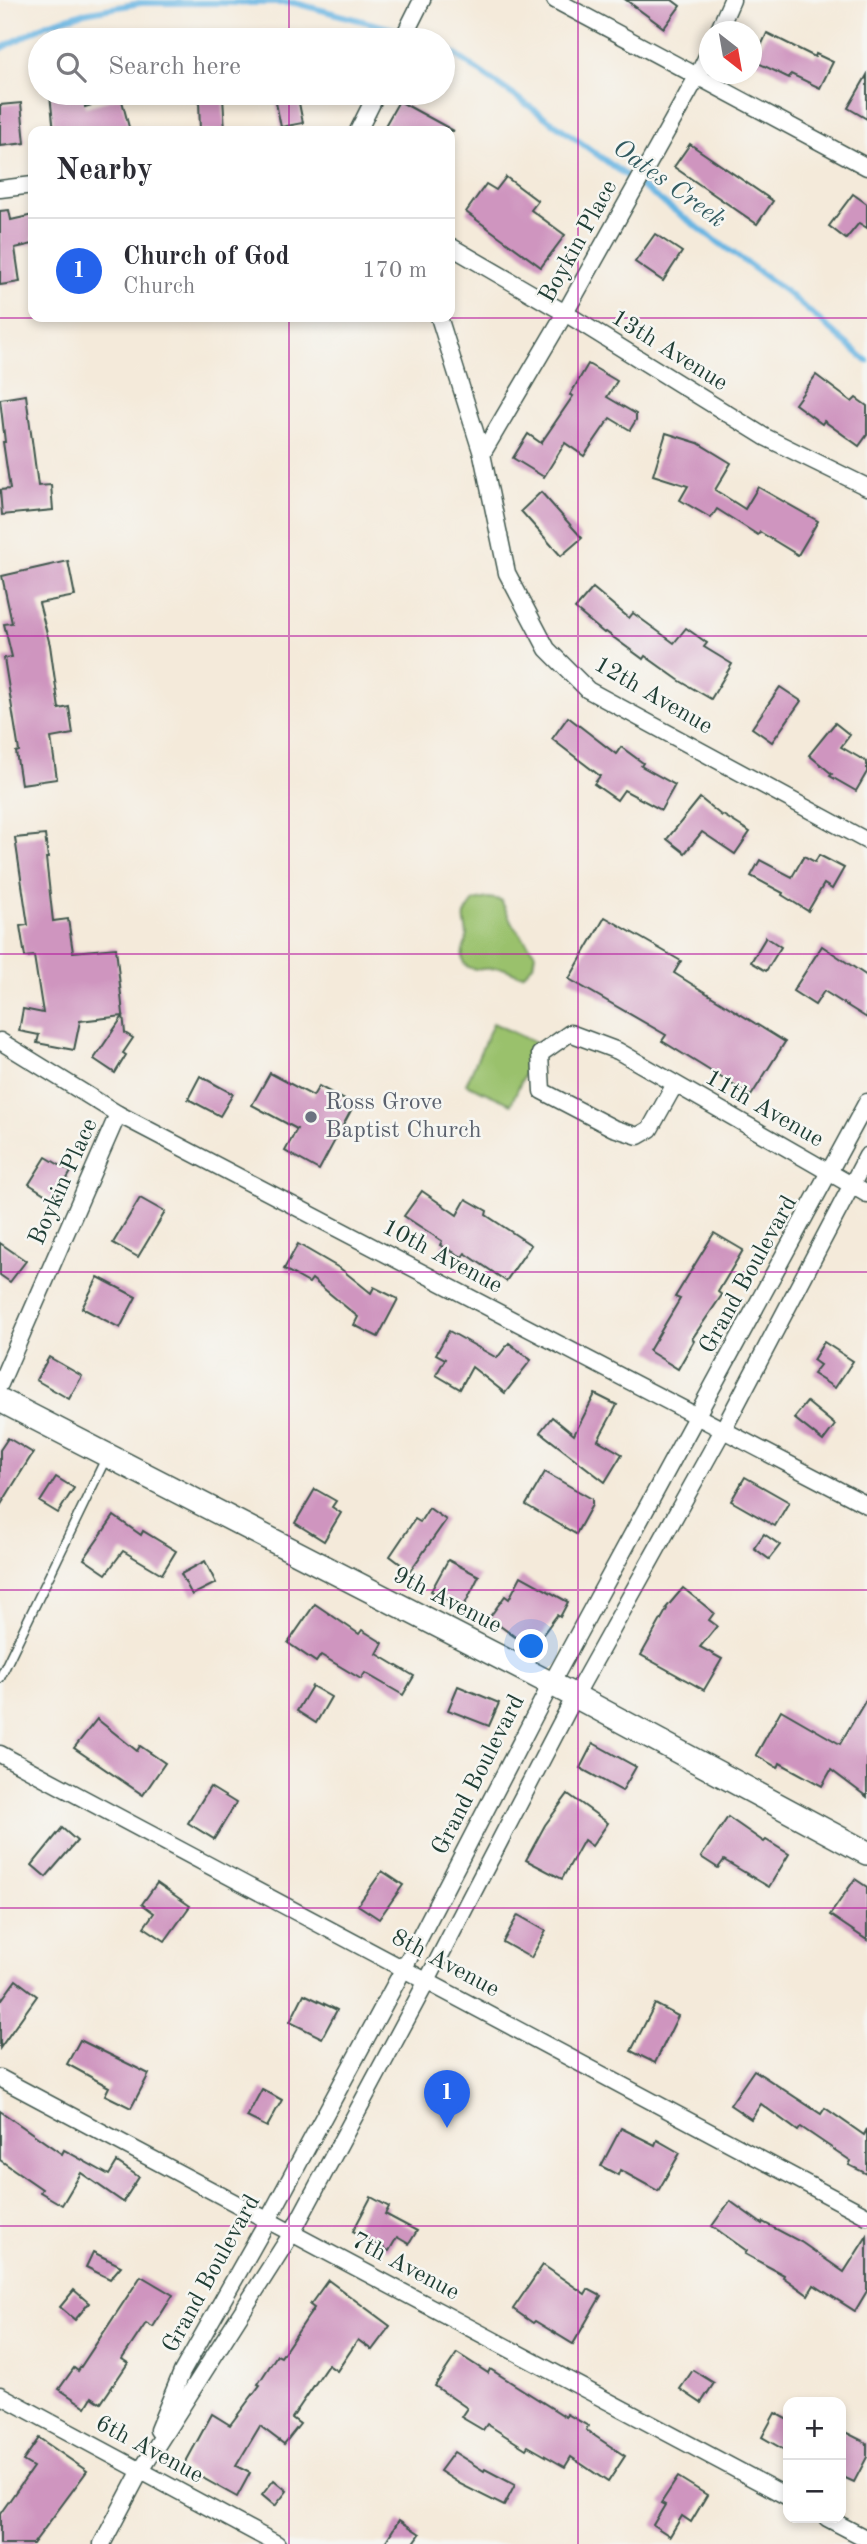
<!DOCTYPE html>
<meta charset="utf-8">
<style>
body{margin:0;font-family:"Old Standard TT",serif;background:#f7f7f7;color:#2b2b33}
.controls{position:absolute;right:21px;bottom:21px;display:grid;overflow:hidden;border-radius:14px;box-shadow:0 4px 10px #0003}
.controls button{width:63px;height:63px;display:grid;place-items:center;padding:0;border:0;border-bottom:2px solid #e1e1e2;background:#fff;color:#2b2b33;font:35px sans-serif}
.compass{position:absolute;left:699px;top:21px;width:63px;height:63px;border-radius:50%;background:#fff;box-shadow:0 4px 10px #0003;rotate:149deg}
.you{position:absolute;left:532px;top:1647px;width:24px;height:24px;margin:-18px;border:5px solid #fff;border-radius:50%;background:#1a73e8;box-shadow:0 0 0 10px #1a73e833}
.badge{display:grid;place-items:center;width:46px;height:46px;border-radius:50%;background:#2563eb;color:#fff;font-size:23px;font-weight:700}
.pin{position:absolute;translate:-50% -58px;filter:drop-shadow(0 2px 4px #0008)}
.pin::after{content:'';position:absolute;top:37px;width:24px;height:21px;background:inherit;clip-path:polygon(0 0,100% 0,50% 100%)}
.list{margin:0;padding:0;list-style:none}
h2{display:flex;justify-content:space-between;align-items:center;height:91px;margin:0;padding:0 28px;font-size:30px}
h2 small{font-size:23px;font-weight:400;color:#7c7c81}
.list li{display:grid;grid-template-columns:46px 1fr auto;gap:21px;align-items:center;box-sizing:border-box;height:105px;padding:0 28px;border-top:2px solid #e1e1e2}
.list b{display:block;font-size:26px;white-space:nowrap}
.list p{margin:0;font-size:23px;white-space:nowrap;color:#7c7c81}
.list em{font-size:23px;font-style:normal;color:#7c7c81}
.icon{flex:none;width:38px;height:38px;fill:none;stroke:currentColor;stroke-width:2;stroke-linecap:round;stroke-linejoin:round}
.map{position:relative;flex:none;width:867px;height:2544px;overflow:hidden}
.search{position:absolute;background:#fff;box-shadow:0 4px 10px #0003;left:28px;top:28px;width:427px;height:77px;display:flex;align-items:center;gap:18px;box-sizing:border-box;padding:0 24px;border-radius:38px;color:#7c7c81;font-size:26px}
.panel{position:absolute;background:#fff;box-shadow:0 4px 10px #0003;left:28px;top:126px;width:427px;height:196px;border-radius:14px}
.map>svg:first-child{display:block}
.green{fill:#9ac16c;stroke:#5c7f50;stroke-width:2}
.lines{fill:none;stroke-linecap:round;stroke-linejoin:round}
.stream{stroke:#69b5e2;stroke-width:6}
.building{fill:#cf95bf}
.lane-casing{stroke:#3f574d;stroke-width:11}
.street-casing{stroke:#3f574d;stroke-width:19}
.secondary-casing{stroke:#3f574d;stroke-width:26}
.lane{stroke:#fff;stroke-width:8}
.street{stroke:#fff;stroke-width:16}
.secondary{stroke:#fff;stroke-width:23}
.grid{fill:none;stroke:#b5179e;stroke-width:2;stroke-opacity:0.55}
.worship-dot{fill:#6b7280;stroke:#f6f6f2;stroke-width:2.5}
.labels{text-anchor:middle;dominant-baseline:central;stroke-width:5;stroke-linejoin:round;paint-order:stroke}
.street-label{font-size:24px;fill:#1f3d34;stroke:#f6f6f2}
.worship-label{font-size:24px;fill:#5b616d;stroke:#f6f6f2;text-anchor:start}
.water-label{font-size:26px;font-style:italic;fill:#325b60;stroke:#f6f6f2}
</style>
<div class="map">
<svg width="867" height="2544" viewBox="0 0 867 2544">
<rect width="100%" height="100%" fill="#f6f6f2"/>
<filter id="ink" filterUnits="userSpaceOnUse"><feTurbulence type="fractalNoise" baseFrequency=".0143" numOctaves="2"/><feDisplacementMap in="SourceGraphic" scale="14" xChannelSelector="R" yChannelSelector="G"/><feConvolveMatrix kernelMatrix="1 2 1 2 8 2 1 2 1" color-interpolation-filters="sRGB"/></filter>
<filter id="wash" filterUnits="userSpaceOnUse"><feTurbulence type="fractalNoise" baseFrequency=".00686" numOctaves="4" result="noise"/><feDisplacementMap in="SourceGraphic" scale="28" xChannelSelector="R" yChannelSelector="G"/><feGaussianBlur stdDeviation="1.57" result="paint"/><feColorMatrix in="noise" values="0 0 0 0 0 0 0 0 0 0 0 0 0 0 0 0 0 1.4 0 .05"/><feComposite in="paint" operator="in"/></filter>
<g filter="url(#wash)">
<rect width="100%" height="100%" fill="#f4eada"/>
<g class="green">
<path d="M488,898L501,900L513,925L535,953L533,965L524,974C514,976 508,967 499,968C485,968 458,976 463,951C464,946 467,941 467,936C465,916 460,919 474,901Z"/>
<path d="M493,1023L538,1044L511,1104L466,1084Z"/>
</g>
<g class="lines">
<g class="stream">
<path d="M443,46L562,129L784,290L867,361"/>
<path d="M0,49L47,24L84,13L141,3H295L434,40"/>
</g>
</g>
<g id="blocks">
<g class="building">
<path d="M626,0H672L680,6L664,28Z"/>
<path d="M767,33L815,57L816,54L833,62L820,88L791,74L789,78L754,61Z"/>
<path d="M867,75V119L848,108Z"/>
<path d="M84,93L85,107L121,97L130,131H54L50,95Z"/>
<path d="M274,93H297L303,123L281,127Z"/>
<path d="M223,97L225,131H200L199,99Z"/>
<path d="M399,101L454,131H382Z"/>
<path d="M21,103L25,143L0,146V105Z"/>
<path d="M690,144L773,201L757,224L674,167Z"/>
<path d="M506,177L538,201L531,210L565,235L541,267L466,212L486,184L496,190Z"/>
<path d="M853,194L867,204V228L859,223L846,239L829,226Z"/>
<path d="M9,210L11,220L33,215V244L15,248L20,282L0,285V211Z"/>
<path d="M655,234L682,252L663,281L635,262Z"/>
<path d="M588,364L617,381L607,397L636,414V420L630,430L610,418L584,456L565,443L544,477L513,458L528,434L541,443L573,396L570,395Z"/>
<path d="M816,375L852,402L856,398L867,406V435L859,446L824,421L822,424L795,404Z"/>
<path d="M26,395L38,486L51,485L53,510L2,515L0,490L10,489L3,442H5L0,399Z"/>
<path d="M666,433L698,443L731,463L715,490L745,509L758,487L818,521L798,555L760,532L758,535L717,509L711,518L680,500L688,486L653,475Z"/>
<path d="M541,492L582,538L561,556L521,511Z"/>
<path d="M68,561L75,596L39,603L50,645L59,709L69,707L73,734L51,738L57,779L21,784L16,752L19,751L4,658L12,657L4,624L12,623L2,576Z"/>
<path d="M593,588L629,618L633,613L674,643L686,628L707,643L704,647L732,664L711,699L680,681L645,656L643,659L606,632L604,633L575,609Z"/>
<path d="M780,687L801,701L772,742L752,728Z"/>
<path d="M568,717L616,754L621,747L643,763L641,766L675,785L661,810L624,790L617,800L594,784L600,776L552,739Z"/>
<path d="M835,723L850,735L841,747L867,762V772L856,791L830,776L832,774L809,755Z"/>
<path d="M700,798L722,816L723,815L750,832L735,854L702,832L685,853L667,839Z"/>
<path d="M45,835L48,858H46L53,921L68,919L73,952L116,948L125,1033L133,1038L123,1053L126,1055L115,1073L94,1059L123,1016L80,1021L74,1050L37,1043L39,1035L19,1031L23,1009L43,1013L34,956L25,957L20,926L28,925L15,838Z"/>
<path d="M819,855L844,868L832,889L824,884L808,911L782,895L783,893L751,876L760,860L792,877L804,856L815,862Z"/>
<path d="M605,917L681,961L674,973L785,1042L751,1096L662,1041L666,1035L569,979Z"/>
<path d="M766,937L781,947L766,971L751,962Z"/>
<path d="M822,946L867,976V1018L824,991L815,1005L793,991Z"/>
<path d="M270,1073L313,1096L319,1086L354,1105L319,1170L285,1151L297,1129L252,1105Z"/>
<path d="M200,1076L233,1094L220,1116L188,1099Z"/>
<path d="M46,1157L71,1172L54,1200L29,1184Z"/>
<path d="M422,1191L457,1215L466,1199L487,1211L486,1215L531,1245L506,1281L465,1253L462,1257L440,1245L442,1241L404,1216Z"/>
<path d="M140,1198L165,1212L138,1257L113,1243Z"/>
<path d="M714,1233L743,1250L718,1292L722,1295L692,1339L694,1341L678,1369L649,1351L680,1299L675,1297Z"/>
<path d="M0,1243L26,1261L10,1282L0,1275Z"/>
<path d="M298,1244L341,1269L371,1293L374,1287L398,1299L378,1337L354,1325L358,1317L312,1279L309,1283L284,1269Z"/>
<path d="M98,1277L136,1297L120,1328L82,1308Z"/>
<path d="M449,1331L497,1358L509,1343L531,1360L505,1393L472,1367L460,1389L436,1375L445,1359L436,1354Z"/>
<path d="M824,1342L853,1361L835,1388L813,1374L820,1365L813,1360Z"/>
<path d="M49,1357L82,1376L69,1399L36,1380Z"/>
<path d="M595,1394L617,1405L598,1440L622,1454L605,1482L540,1432L552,1417L574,1435Z"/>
<path d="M807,1402L835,1425L823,1441L794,1418Z"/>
<path d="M8,1438L33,1453L0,1506V1450Z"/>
<path d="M545,1472L592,1499V1505L576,1534L526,1505Z"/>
<path d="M56,1477L74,1488L58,1513L40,1502Z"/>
<path d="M745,1477L789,1502L775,1526L731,1501Z"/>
<path d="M315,1489L336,1501L332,1507L341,1513L324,1541L295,1523Z"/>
<path d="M429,1508L446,1520L410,1571L390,1556L415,1519L420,1522Z"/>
<path d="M114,1516L141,1535L143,1531L176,1551L162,1574L123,1551L106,1574L84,1559Z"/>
<path d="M764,1534L780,1545L769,1559L754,1548Z"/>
<path d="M448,1560L479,1576L463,1608L431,1591Z"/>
<path d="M205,1561L216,1583L192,1595L181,1574Z"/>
<path d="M521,1576L568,1602L560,1617L557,1615L532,1649L489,1618L505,1596L509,1599Z"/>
<path d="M683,1588L714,1613L709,1620L717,1626L700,1647L722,1659L704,1690L641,1655L667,1609L666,1608Z"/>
<path d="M315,1604L359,1634L362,1630L383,1643L377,1654L414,1676L403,1695L365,1673L361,1679L321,1655L316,1662L288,1643Z"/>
<path d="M312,1686L331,1697L316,1723L297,1711Z"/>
<path d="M458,1686L499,1703L489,1726L448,1710Z"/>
<path d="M867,1698V1797L831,1770L822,1786L780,1763L778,1768L756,1755L781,1710L840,1744Z"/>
<path d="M97,1719L137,1751L140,1746L165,1763L143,1795L74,1748Z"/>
<path d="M593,1743L636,1767L622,1791L580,1768Z"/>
<path d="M210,1787L236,1803L214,1839L188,1823Z"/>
<path d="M568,1794L608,1823L592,1846L584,1840L562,1879L526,1860L545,1825Z"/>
<path d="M728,1817L764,1842L766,1840L789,1854L769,1887L724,1860L718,1868L701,1857Z"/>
<path d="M62,1828L77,1841L46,1877L32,1865Z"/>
<path d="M382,1871L403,1885L379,1919L358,1905Z"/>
<path d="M855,1879L867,1887V1940L830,1915Z"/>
<path d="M157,1883L190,1906L165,1941L144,1927L154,1913L142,1904Z"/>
<path d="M518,1915L546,1931L531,1958L503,1942Z"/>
<path d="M16,1980L37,1996L0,2048V2002Z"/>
<path d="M304,1994L337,2010L322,2038L290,2022Z"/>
<path d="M655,2004L678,2016L655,2063L631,2051Z"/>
<path d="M80,2040L149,2074L131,2108L105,2095L109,2087L67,2064Z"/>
<path d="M754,2070L821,2114L825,2108L864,2135L867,2129V2174L849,2165L851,2161L801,2127L798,2131L761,2104L751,2119L730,2105Z"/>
<path d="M262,2089L282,2100L267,2127L247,2117Z"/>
<path d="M0,2111L62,2154L64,2150L109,2175L117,2162L139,2177L123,2202L81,2173L62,2205L40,2192L42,2189L0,2160Z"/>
<path d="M621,2128L655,2145L657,2140L680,2153L658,2191L620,2170L618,2175L601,2166Z"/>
<path d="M371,2197L389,2207L385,2214L417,2231L409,2244L397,2237L389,2251L353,2231Z"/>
<path d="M730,2201L762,2224L763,2222L801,2242L844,2272L867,2236V2291L855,2311L814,2285L808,2295L783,2277L784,2275L745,2254L747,2251L712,2226Z"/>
<path d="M93,2252L121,2266L110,2279L86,2267Z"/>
<path d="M543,2265L585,2294L588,2289L601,2296L573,2344L535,2321L533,2323L513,2309Z"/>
<path d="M141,2276L173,2295L153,2327L146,2323L122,2359L128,2363L101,2403L92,2397L86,2407L59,2389L74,2368L78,2371Z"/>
<path d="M328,2280L390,2326L372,2350L358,2340L337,2371L328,2365L292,2418L300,2424L284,2444L260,2426L236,2466L250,2473L237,2497L183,2467L212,2414L230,2425L260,2385L258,2384L277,2355L281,2357L314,2308L310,2305Z"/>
<path d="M74,2290L89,2303L75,2320L60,2307Z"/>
<path d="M457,2353L488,2373L490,2369L566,2417L567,2414L588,2426L586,2430L625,2456L608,2482L571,2457L565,2467L528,2446L526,2449L487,2424L483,2430L461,2417L467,2408L435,2386Z"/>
<path d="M693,2370L714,2383L701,2403L680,2389Z"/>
<path d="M775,2413L788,2420V2452L762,2437Z"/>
<path d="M841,2430L867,2443V2457L854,2482L841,2476Z"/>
<path d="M39,2438L87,2471L33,2544H0V2514L33,2467L23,2461Z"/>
<path d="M454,2452L484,2471L485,2469L515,2485L504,2506L460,2484L440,2471Z"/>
<path d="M678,2477L707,2495L691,2522L682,2516L670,2536L653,2525L665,2505L661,2503Z"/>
<path d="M274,2480L287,2491L275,2506L262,2495Z"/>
<path d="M399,2520L420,2534L413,2544H384Z"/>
</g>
</g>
</g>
<g filter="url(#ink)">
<use href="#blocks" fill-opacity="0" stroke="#3f574d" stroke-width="2"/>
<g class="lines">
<g class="lane-casing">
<path id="lane" d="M0,1678L106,1458"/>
</g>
<g class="street-casing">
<g id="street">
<path d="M555,0L867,167"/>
<path d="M718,32L732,0"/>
<path d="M402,40L422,0"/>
<path d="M358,131L377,93"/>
<path d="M0,189L33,185"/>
<path d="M450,246L565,313L765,437L867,487"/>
<path d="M439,317L482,454L507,573L547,649L588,690L867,841"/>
<path d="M482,454L565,313L697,77L710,50"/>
<path d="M0,1041L118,1114L867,1505"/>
<path d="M675,1084L650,1129L638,1136L613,1128L542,1091L540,1054L570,1033L618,1051L867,1194"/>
<path d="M0,1384L118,1114"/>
<path d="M0,1754L867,2216"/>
<path d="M0,2078L788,2497"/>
<path d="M0,2395L277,2544"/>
<path d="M158,2430L182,2372L268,2220L404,1968L551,1684L867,1102"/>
<path d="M827,2518L867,2539"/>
<path d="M102,2544L140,2472L292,2233L427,1981L575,1696L723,1430L867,1156"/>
</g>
</g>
<g class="secondary-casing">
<path id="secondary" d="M0,1400L575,1696L867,1853"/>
</g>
<use href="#lane" class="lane"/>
<use href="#street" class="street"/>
<use href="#secondary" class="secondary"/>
</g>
</g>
<path class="grid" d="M289,0V40M578,0V2544M289,93V131M289,317V2544M0,318H867M0,636H867M0,954H867M0,1272H867M0,1590H867M0,1908H867M0,2226H867"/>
<circle class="worship-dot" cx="311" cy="1117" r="7"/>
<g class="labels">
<g class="street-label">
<text transform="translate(579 242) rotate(-61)">Boykin Place</text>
<text transform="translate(669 351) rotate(32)">13th Avenue</text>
<text transform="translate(653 696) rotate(30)">12th Avenue</text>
<text transform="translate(764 1109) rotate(30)">11th Avenue</text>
<text transform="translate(64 1182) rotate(-66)">Boykin Place</text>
<text transform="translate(442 1257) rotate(28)">10th Avenue</text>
<text transform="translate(749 1275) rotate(-61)">Grand Boulevard</text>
<text transform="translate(447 1601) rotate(27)">9th Avenue</text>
<text transform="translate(479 1775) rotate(-63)">Grand Boulevard</text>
<text transform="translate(445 1964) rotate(28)">8th Avenue</text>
<text transform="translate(405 2267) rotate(28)">7th Avenue</text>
<text transform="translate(212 2274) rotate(-61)">Grand Boulevard</text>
<text transform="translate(149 2450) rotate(28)">6th Avenue</text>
</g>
<g class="worship-label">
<text x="325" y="1103">Ross Grove<tspan x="325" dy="28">Baptist Church</tspan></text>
</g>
<g class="water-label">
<text transform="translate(669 184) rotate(36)">Oates Creek</text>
</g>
</g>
</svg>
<div class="controls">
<button>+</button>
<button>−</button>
</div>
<svg class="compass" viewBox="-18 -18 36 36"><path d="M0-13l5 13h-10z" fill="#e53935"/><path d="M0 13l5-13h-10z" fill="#7c7c81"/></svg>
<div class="you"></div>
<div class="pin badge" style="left:447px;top:2128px">1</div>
<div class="search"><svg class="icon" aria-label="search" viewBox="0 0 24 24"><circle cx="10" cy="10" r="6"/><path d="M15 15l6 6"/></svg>Search here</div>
<section class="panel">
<h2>Nearby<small></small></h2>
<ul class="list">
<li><span class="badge">1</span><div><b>Church of God</b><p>Church</p></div><em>170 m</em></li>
</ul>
</section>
</div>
